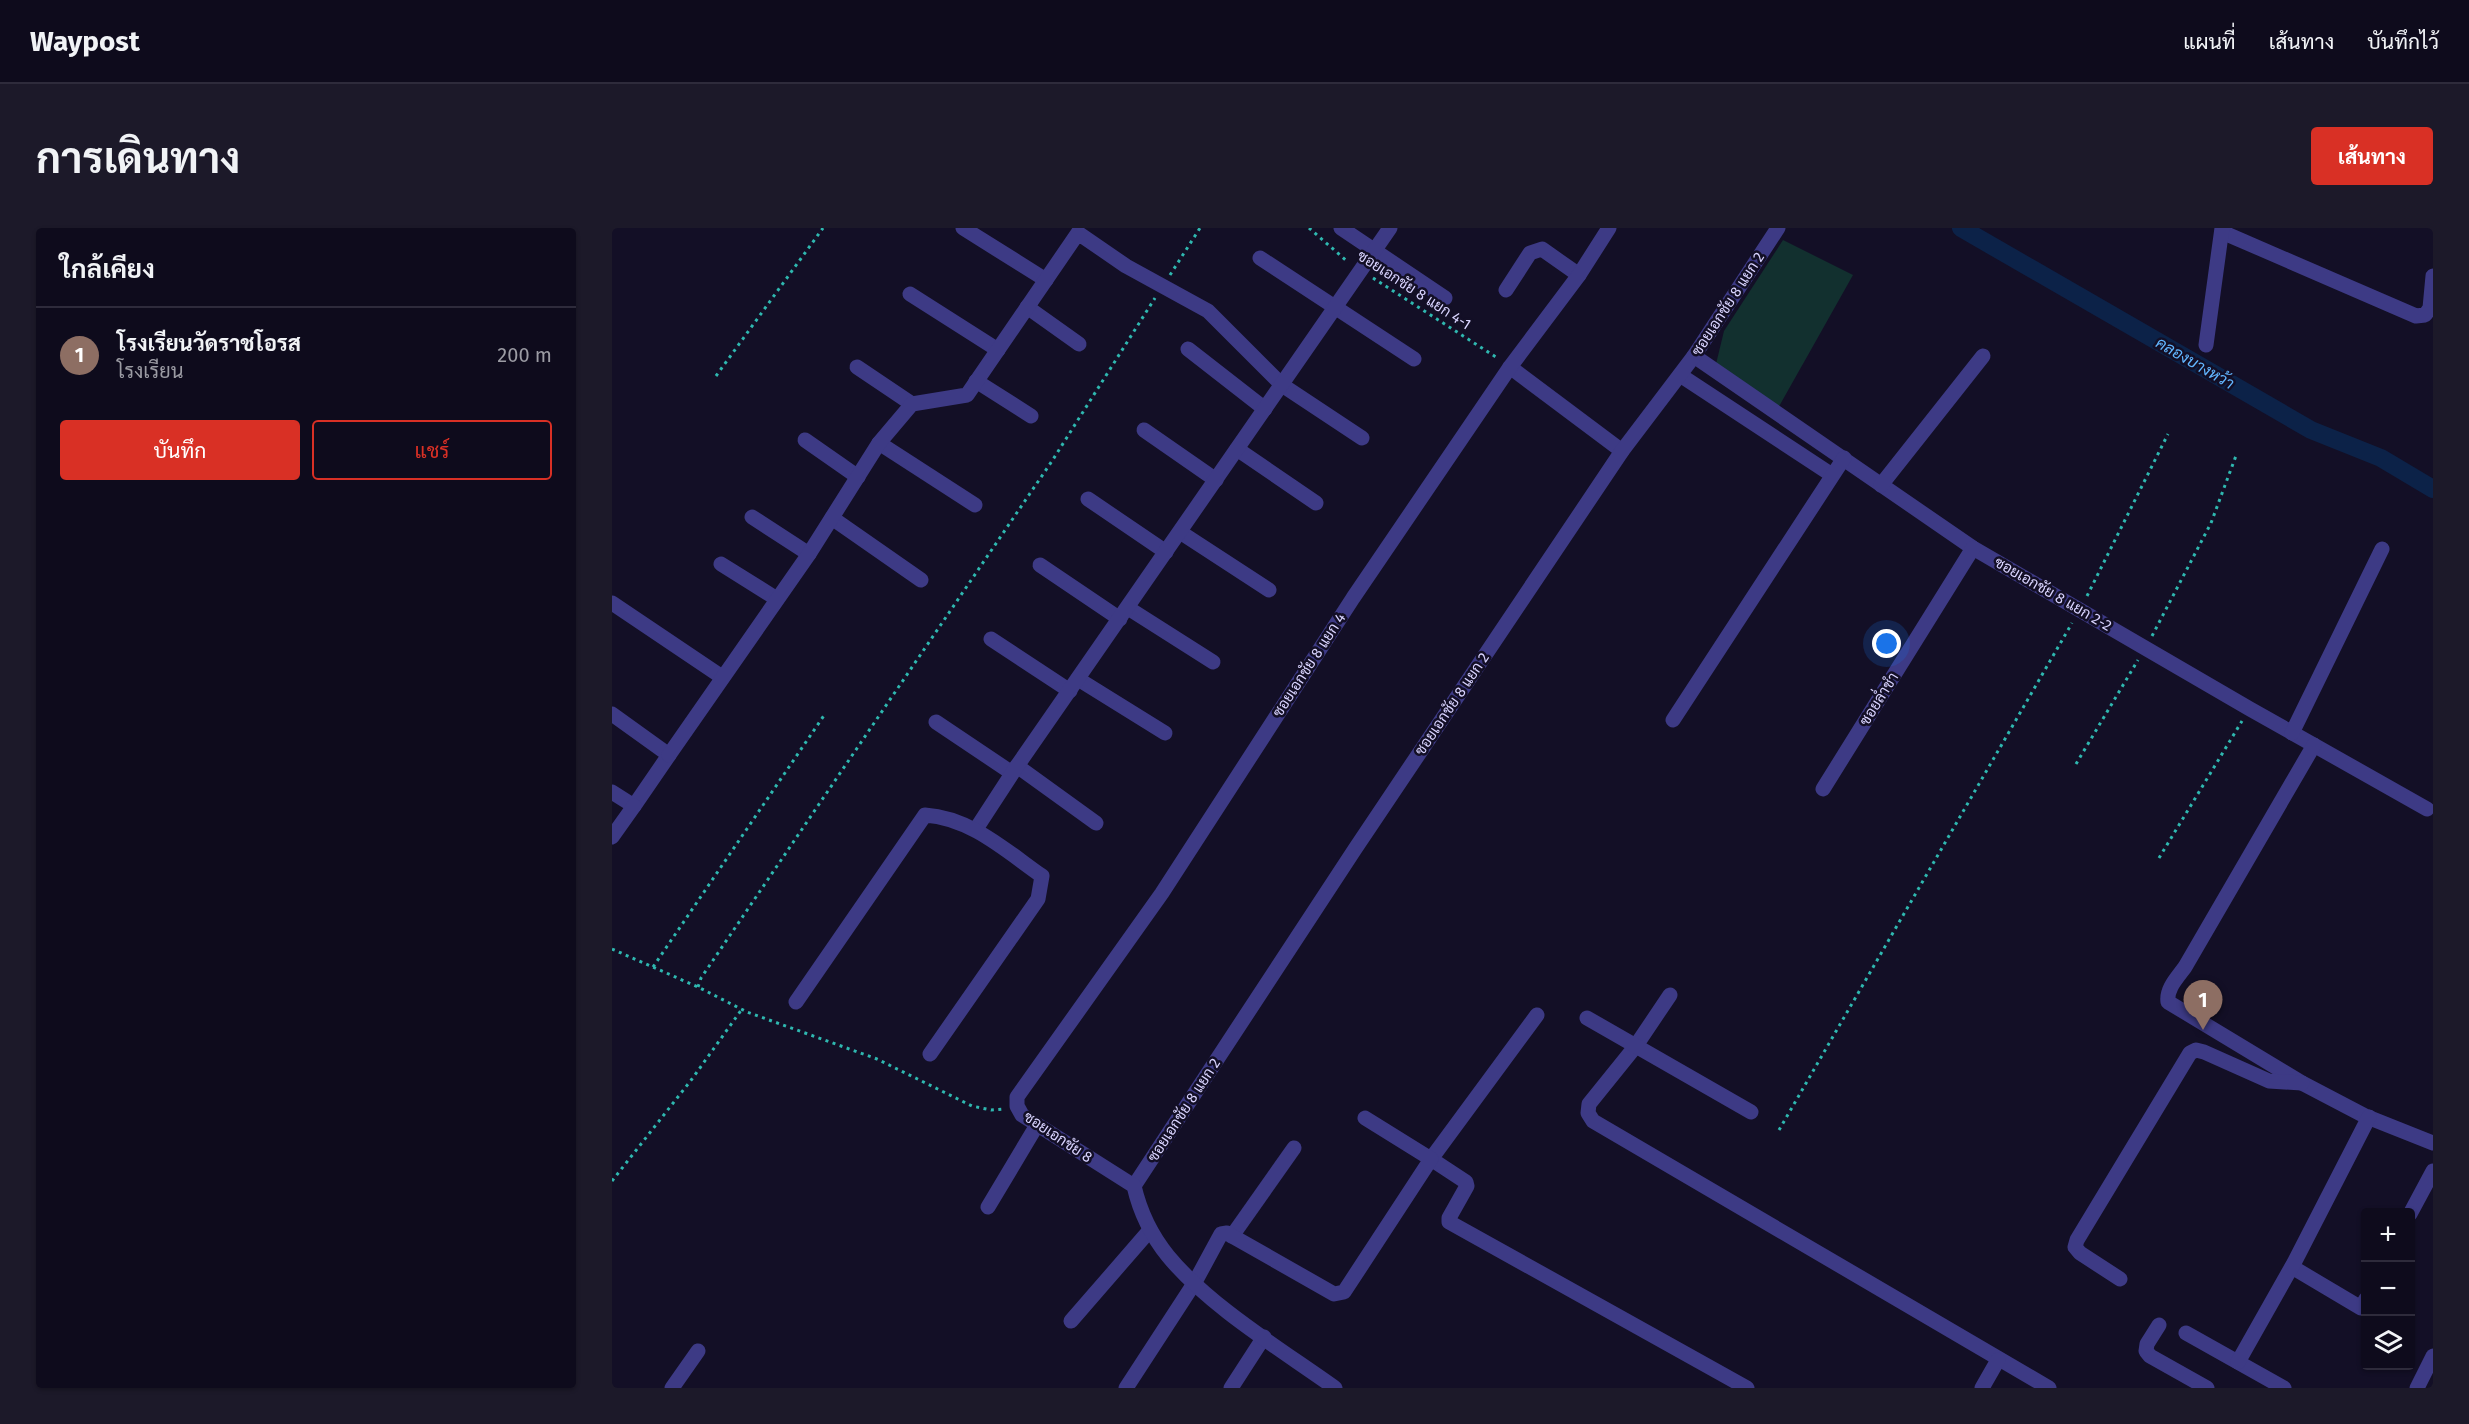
<!DOCTYPE html>
<html lang="th">
<meta charset="utf-8">
<style>
body{margin:0;font-family:"Fira Sans",Sarabun,sans-serif;background:#1c1929;color:#f1f3f6}
.controls{position:absolute;right:18px;bottom:18px;display:grid;overflow:hidden;border-radius:6px;box-shadow:0 2px 4px #0004}
.controls button{width:54px;height:54px;display:grid;place-items:center;padding:0;border:0;border-bottom:2px solid #2e2b3b;background:#0e0b1c;color:#f1f3f6;font:30px sans-serif}
.you{position:absolute;left:1275px;top:416px;width:21px;height:21px;margin:-15px;border:4px solid #fff;border-radius:50%;background:#1a73e8;box-shadow:0 0 0 9px #1a73e833}
.badge{display:grid;place-items:center;width:39px;height:39px;border-radius:50%;background:#d93025;color:#fff;font-size:20px;font-weight:700}
.pin{position:absolute;translate:-50% -50px;filter:drop-shadow(0 2px 3px #0008)}
.pin::after{content:'';position:absolute;top:32px;width:21px;height:18px;background:inherit;clip-path:polygon(0 0,100% 0,50% 100%)}
.list{margin:0;padding:0;list-style:none}
h2{display:flex;justify-content:space-between;align-items:center;height:78px;margin:0;padding:0 24px;font-size:26px}
h2 small{font-size:20px;font-weight:400;color:#9b9ba3}
.list li{display:grid;grid-template-columns:39px 1fr auto;gap:18px;align-items:center;box-sizing:border-box;height:96px;padding:0 24px;border-top:2px solid #2e2b3b}
.list b{display:block;font-size:22px;white-space:nowrap}
.list p{margin:0;font-size:20px;white-space:nowrap;color:#9b9ba3}
.list em{font-size:20px;font-style:normal;color:#9b9ba3}
.actions{display:flex;gap:12px;padding:18px 24px}
.actions a{flex:1;padding:14px 0;border:2px solid #d93025;border-radius:6px;text-align:center;font-size:21px;color:#d93025}
.actions .main{background:#d93025;color:#fff}
.icon{flex:none;width:33px;height:33px;fill:none;stroke:currentColor;stroke-width:2;stroke-linecap:round;stroke-linejoin:round}
.map{position:relative;flex:none;width:1821px;height:1160px;overflow:hidden;border-radius:6px}
header{display:flex;align-items:center;gap:36px;box-sizing:border-box;height:84px;padding:0 30px;background:#0e0b1c;border-bottom:2px solid #2e2b3b}
header strong{font-size:28px}
nav{display:flex;gap:33px;margin-inline-start:auto;font-size:21px}
.intro{display:flex;align-items:center;justify-content:space-between;box-sizing:border-box;height:144px;padding:0 36px}
h1{margin:0;font-size:42px}
.button{padding:15px 27px;border-radius:6px;background:#d93025;color:#fff;font-size:21px;font-weight:700}
main{display:flex;gap:36px;padding:0 36px}
aside{flex:1;background:#0e0b1c;border-radius:6px;box-shadow:0 2px 4px #0004}
.map>svg:first-child{display:block}
.green{fill:#12302f}
.lines{fill:none;stroke-linecap:round;stroke-linejoin:round}
.canal{stroke:#0c2248;stroke-width:18}
.path{stroke:#2fb8b0;stroke-width:3;stroke-dasharray:3 4.5;stroke-linecap:butt}
.minor{stroke:#3d3a85;stroke-width:15}
.labels{text-anchor:middle;dominant-baseline:central;stroke-width:5;stroke-linejoin:round;paint-order:stroke}
.street-label{font-size:15px;fill:#d9d4ff;stroke:#130f26}
.water-label{font-size:16px;font-style:italic;fill:#62b6ff;stroke:#130f26}
</style>
<header>
<strong>Waypost</strong>
<nav><a>แผนที่</a><a>เส้นทาง</a><a>บันทึกไว้</a></nav>
</header>
<div class="intro"><h1>การเดินทาง</h1><a class="button">เส้นทาง</a></div>
<main>
<aside>
<h2>ใกล้เคียง<small></small></h2>
<ul class="list">
<li><span class="badge" style="background:#8d6e63">1</span><div><b>โรงเรียนวัดราชโอรส</b><p>โรงเรียน</p></div><em>200 m</em></li>
</ul>
<div class="actions"><a class="main">บันทึก</a><a>แชร์</a></div>
</aside>
<div class="map">
<svg width="1821" height="1160" viewBox="0 0 1821 1160">
<rect width="100%" height="100%" fill="#130f26"/>
<path class="green" d="M1171,12L1241,47L1165,182L1104,136L1112,103Z"/>
<g class="lines">
<path class="canal" d="M1349,0L1699,202L1769,230L1821,261"/>
<g class="path">
<path d="M697,0L736,34"/>
<path d="M558,47L588,0"/>
<path d="M761,50L887,131"/>
<path d="M104,148L211,0"/>
<path d="M1475,368L1556,206"/>
<path d="M1540,408L1599,295L1625,225"/>
<path d="M1464,536L1526,432"/>
<path d="M1547,630L1630,493"/>
<path d="M0,721L86,759L135,784L265,831L360,878L379,882L391,881"/>
<path d="M41,739L213,486"/>
<path d="M86,759L89,750L440,233L543,70"/>
<path d="M1167,902L1460,395"/>
<path d="M0,953L80,851L130,781"/>
</g>
<g class="minor">
<path d="M351,0L434,52"/>
<path d="M729,0L833,70"/>
<path d="M1610,4L1804,88L1813,87L1818,80L1821,48"/>
<path d="M648,30L802,131"/>
<path d="M894,62L918,25L930,21L967,47"/>
<path d="M298,66L386,122"/>
<path d="M415,79L467,116"/>
<path d="M1594,117L1610,0"/>
<path d="M576,121L653,181"/>
<path d="M1082,128L1361,320L1638,481L1815,581"/>
<path d="M245,139L300,176"/>
<path d="M898,139L1010,223"/>
<path d="M1068,147L1220,247"/>
<path d="M364,153L419,188"/>
<path d="M532,202L604,252"/>
<path d="M193,212L246,249"/>
<path d="M267,215L363,277"/>
<path d="M625,221L704,275"/>
<path d="M1269,257L1371,128"/>
<path d="M476,271L554,324"/>
<path d="M140,289L197,326"/>
<path d="M220,290L309,352"/>
<path d="M568,304L657,362"/>
<path d="M109,336L165,371"/>
<path d="M428,337L508,391"/>
<path d="M0,375L110,449"/>
<path d="M516,380L601,434"/>
<path d="M379,411L458,463"/>
<path d="M466,451L553,505"/>
<path d="M0,486L57,527L22,578L0,564"/>
<path d="M1061,492L1232,230"/>
<path d="M324,494L400,545"/>
<path d="M1680,505L1770,321"/>
<path d="M1702,517L1573,739C1565,750 1554,761 1556,774L1690,855L1753,888L1821,915"/>
<path d="M57,527L197,326L267,215L300,176L355,167L466,5L514,38L596,83L670,157L750,210"/>
<path d="M405,538L484,595"/>
<path d="M1211,561L1361,320"/>
<path d="M364,601L405,538L778,0"/>
<path d="M0,609L22,578"/>
<path d="M1058,767L1023,819L977,876L976,885L981,893L1437,1160"/>
<path d="M184,774L313,587C359,590 394,623 430,648L426,671L318,826"/>
<path d="M925,787L819,931L854,954L855,958L837,990V994L1135,1160"/>
<path d="M975,790L1139,884"/>
<path d="M522,958L743,621L1010,223L1082,128L1166,0"/>
<path d="M376,979L425,897"/>
<path d="M1798,986L1821,943"/>
<path d="M620,1008L682,920"/>
<path d="M1680,1039L1749,1080L1754,1071"/>
<path d="M1508,1051L1468,1025L1463,1019L1465,1012L1578,825L1584,822L1592,824L1657,853L1690,855"/>
<path d="M459,1093L538,1002"/>
<path d="M1547,1097L1535,1116L1534,1123L1538,1128L1595,1160"/>
<path d="M1574,1105L1672,1160"/>
<path d="M1626,1134L1683,1033L1757,889"/>
<path d="M60,1160L86,1123"/>
<path d="M514,1160L583,1054L609,1006L615,1005L620,1008L722,1066L732,1064L819,931L753,890"/>
<path d="M619,1160L652,1109"/>
<path d="M723,1160C670,1122 597,1078 556,1028C539,1007 528,984 522,958L410,887L405,878V869L550,665L741,370L898,139L967,47L997,0"/>
<path d="M1370,1160L1386,1132"/>
<path d="M1805,1160L1821,1128"/>
</g>
</g>
<g class="labels">
<g class="street-label">
<text transform="translate(802 62) rotate(33)">ซอยเอกชัย 8 แยก 4-1</text>
<text transform="translate(1116 76) rotate(-57)">ซอยเอกชัย 8 แยก 2</text>
<text transform="translate(1441 366) rotate(30)">ซอยเอกชัย 8 แยก 2-2</text>
<text transform="translate(697 437) rotate(-57)">ซอยเอกชัย 8 แยก 4</text>
<text transform="translate(1267 471) rotate(-58)">ซอยล่ำชำ</text>
<text transform="translate(840 476) rotate(-56)">ซอยเอกชัย 8 แยก 2</text>
<text transform="translate(572 882) rotate(-57)">ซอยเอกชัย 8 แยก 2</text>
<text transform="translate(446 909) rotate(34)">ซอยเอกชัย 8</text>
</g>
<g class="water-label">
<text transform="translate(1583 135) rotate(30)">คลองบางหว้า</text>
</g>
</g>
</svg>
<div class="controls">
<button>+</button>
<button>−</button>
<button><svg class="icon" aria-label="layers" viewBox="0 0 24 24"><path d="M12 4l9 5-9 5-9-5zM3 14l9 5 9-5"/></svg></button>
</div>
<div class="you"></div>
<div class="pin badge" style="left:1591px;top:802px;background:#8d6e63">1</div>
</div>
</main>
